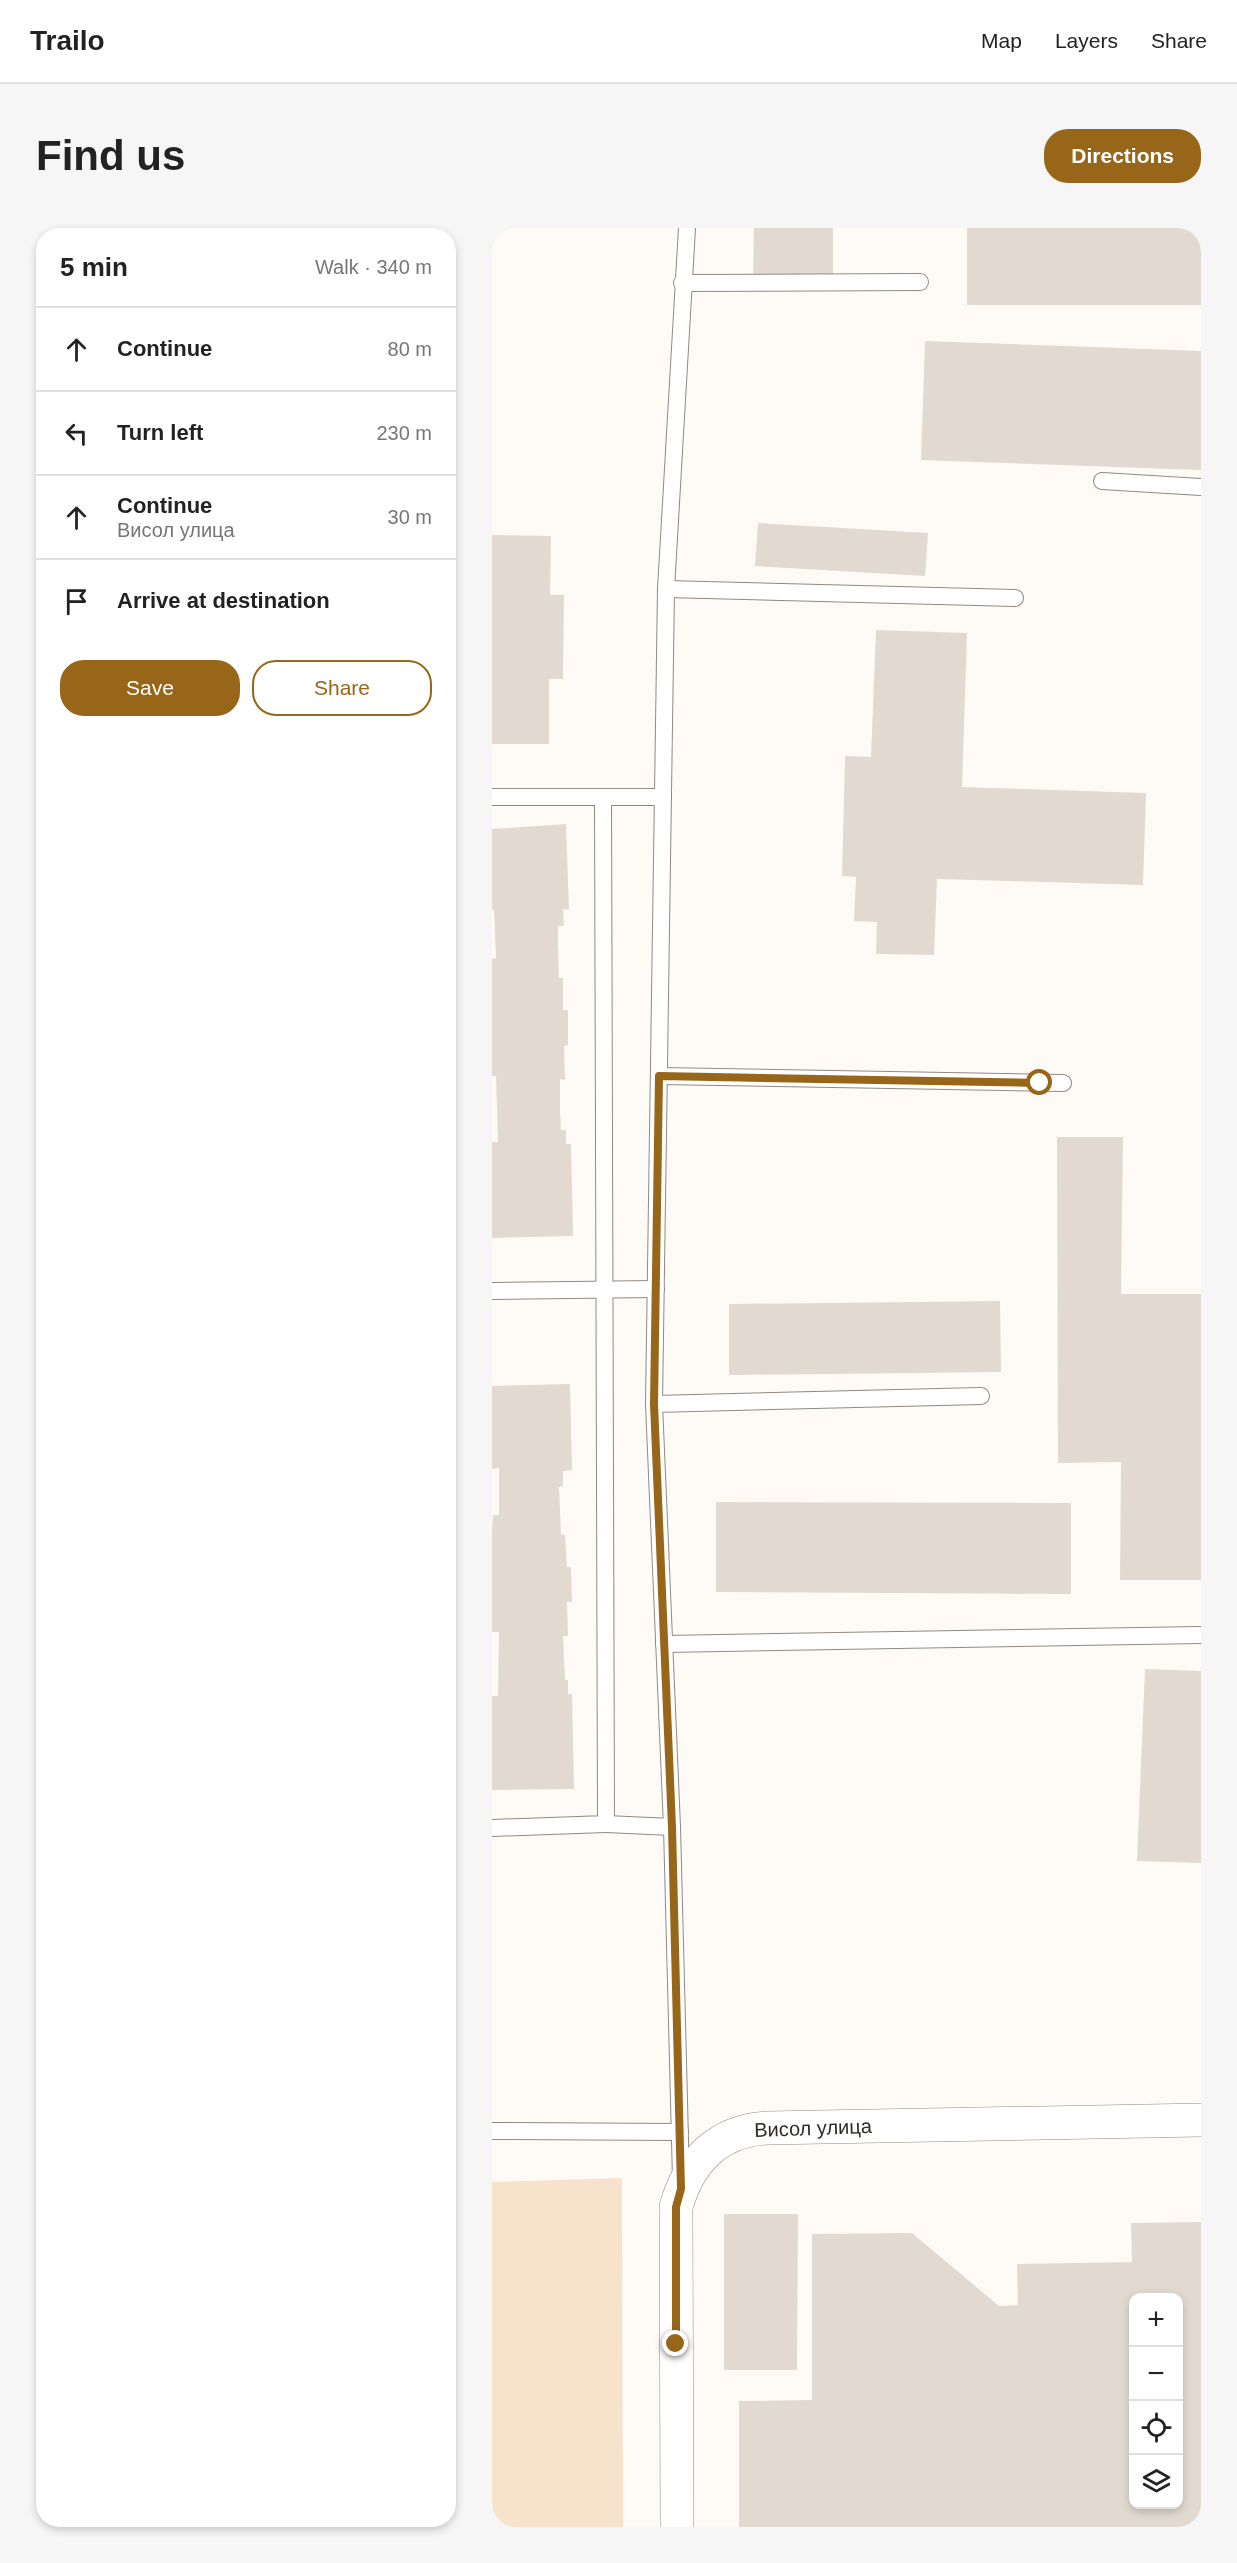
<!DOCTYPE html>
<meta charset="utf-8">
<style>
body{margin:0;font-family:Arial,sans-serif;background:#f6f6f6;color:#222}
.controls{position:absolute;right:18px;bottom:18px;display:grid;overflow:hidden;border-radius:12px;box-shadow:0 3px 9px #0003}
.controls button{width:54px;height:54px;display:grid;place-items:center;padding:0;border:0;border-bottom:2px solid #e0e0e0;background:#fff;color:#222;font:30px sans-serif}
.stop{position:absolute;width:18px;height:18px;margin:-14px;border:4px solid #986619;border-radius:50%;background:#fff}
.stop.end{background:#986619;border-color:#fff;box-shadow:0 2px 6px #0008}
.list{margin:0;padding:0;list-style:none}
h2{display:flex;justify-content:space-between;align-items:center;height:78px;margin:0;padding:0 24px;font-size:26px}
h2 small{font-size:20px;font-weight:400;color:#767676}
.list li{display:grid;grid-template-columns:39px 1fr auto;gap:18px;align-items:center;box-sizing:border-box;height:84px;padding:0 24px;border-top:2px solid #e0e0e0}
.list b{display:block;font-size:22px;white-space:nowrap}
.list p{margin:0;font-size:20px;white-space:nowrap;color:#767676}
.list em{font-size:20px;font-style:normal;color:#767676}
.actions{display:flex;gap:12px;padding:18px 24px}
.actions a{flex:1;padding:14px 0;border:2px solid #986619;border-radius:24px;text-align:center;font-size:21px;color:#986619}
.actions .main{background:#986619;color:#fff}
.icon{flex:none;width:33px;height:33px;fill:none;stroke:currentColor;stroke-width:2;stroke-linecap:round;stroke-linejoin:round}
.map{position:relative;flex:none;width:709px;height:2299px;overflow:hidden;border-radius:24px}
header{display:flex;align-items:center;gap:36px;box-sizing:border-box;height:84px;padding:0 30px;background:#fff;border-bottom:2px solid #e0e0e0}
header strong{font-size:28px}
nav{display:flex;gap:33px;margin-inline-start:auto;font-size:21px}
.intro{display:flex;align-items:center;justify-content:space-between;box-sizing:border-box;height:144px;padding:0 36px}
h1{margin:0;font-size:42px}
.button{padding:15px 27px;border-radius:24px;background:#986619;color:#fff;font-size:21px;font-weight:700}
main{display:flex;gap:36px;padding:0 36px}
aside{flex:1;background:#fff;border-radius:24px;box-shadow:0 3px 9px #0003}
.map>svg:first-child{display:block}
.green{fill:#f7e3cb}
.building{fill:#e2dad0;fill-rule:evenodd}
.lines{fill:none;stroke-linecap:round;stroke-linejoin:round}
.service-casing{stroke:#918981;stroke-width:18}
.minor-casing{stroke:#918981;stroke-width:34}
.service{stroke:#fff;stroke-width:16}
.minor{stroke:#fff;stroke-width:33}
.route{stroke:#986619;stroke-width:8}
.labels{text-anchor:middle;dominant-baseline:central;stroke-width:6;stroke-linejoin:round;paint-order:stroke}
.street-label{font-size:20px;fill:#2f2c28;stroke:#fff}
</style>
<header>
<strong>Trailo</strong>
<nav><a>Map</a><a>Layers</a><a>Share</a></nav>
</header>
<div class="intro"><h1>Find us</h1><a class="button">Directions</a></div>
<main>
<aside>
<h2>5 min<small>Walk · 340 m</small></h2>
<ul class="list">
<li><svg class="icon" aria-label="ahead" viewBox="0 0 24 24"><path d="M12 20V5M6 11l6-6 6 6"/></svg><div><b>Continue</b></div><em>80 m</em></li>
<li><svg class="icon" aria-label="left" viewBox="0 0 24 24"><path d="M17 20v-9H6M10 6l-5 5 5 5"/></svg><div><b>Turn left</b></div><em>230 m</em></li>
<li><svg class="icon" aria-label="ahead" viewBox="0 0 24 24"><path d="M12 20V5M6 11l6-6 6 6"/></svg><div><b>Continue</b><p>Висол улица</p></div><em>30 m</em></li>
<li><svg class="icon" aria-label="arrive" viewBox="0 0 24 24"><path d="M6 21V4h12l-3 4 3 4H6"/></svg><div><b>Arrive at destination</b></div></li>
</ul>
<div class="actions"><a class="main">Save</a><a>Share</a></div>
</aside>
<div class="map">
<svg width="709" height="2299" viewBox="0 0 709 2299">
<rect width="100%" height="100%" fill="#fefbf7"/>
<path class="green" d="M130,1950L131,2299H0V1954Z"/>
<g class="building">
<path d="M262,0H341V50L261,49Z"/>
<rect x="475" y="0" width="234" height="77"/>
<path d="M433,113L709,123V242L429,232Z"/>
<path d="M266,295L436,305L433,348L263,338Z"/>
<path d="M0,307L59,308L58,367H72L71,451H57V516H0Z"/>
<path d="M384,402L475,405L470,559L654,565L651,657L445,651L442,727L384,726L385,694L362,693L364,649L350,648L353,528L379,529Z"/>
<path d="M74,596L77,682L71,681L72,698H66V717L67,750H71V782H76V817L72,818L73,852L68,851V881L69,902H74V916H79L81,1008L0,1010V914H6L4,848H0V731L4,730L2,682H0V601Z"/>
<path d="M565,909H631L629,1066H709V1352H628L629,1234L566,1235Z"/>
<path d="M508,1073L509,1144L237,1147V1076Z"/>
<path d="M78,1156L80,1242L71,1243V1258L67,1259L69,1307H73L75,1339H79L80,1374H75L76,1408H71L73,1452H76V1466H80L82,1561L0,1562V1468H6L7,1404H0V1303L1,1287H7V1240L0,1241V1158Z"/>
<path d="M224,1274L579,1275V1366L224,1364Z"/>
<path d="M653,1441L709,1443V1635L645,1633Z"/>
<path d="M232,1986H306L305,2142H232Z"/>
<path d="M709,1994V2299H247V2173L320,2172V2006L420,2005L507,2078L526,2077L525,2036L640,2034L639,1995ZM642,2070H686V2276H642Z"/>
</g>
<g class="lines">
<g class="service-casing">
<g id="service">
<path d="M190,55L428,54"/>
<path d="M610,253L709,259"/>
<path d="M174,361L523,370"/>
<path d="M0,569H171"/>
<path d="M167,848L571,855"/>
<path d="M0,1063L164,1061"/>
<path d="M162,1176L489,1168"/>
<path d="M172,1416L709,1407"/>
<path d="M114,1596L180,1599"/>
<path d="M0,1600L114,1596L111,569"/>
<path d="M0,1903L188,1904"/>
<path d="M189,1951L180,1599L162,1176L174,361L195,0"/>
</g>
</g>
<g class="minor-casing">
<path id="minor" d="M185,2299L184,1979C197,1933 225,1903 275,1900L709,1892"/>
</g>
<use href="#service" class="service"/>
<use href="#minor" class="minor"/>
</g>
<g class="lines">
<path class="route" d="M184,2116V1979L189,1961L180,1599L162,1176L167,848L548,855"/>
</g>
<g class="labels">
<g class="street-label">
<text transform="translate(321 1900) rotate(-2)">Висол улица</text>
</g>
</g>
</svg>
<div class="controls">
<button>+</button>
<button>−</button>
<button><svg class="icon" aria-label="locate" viewBox="0 0 24 24"><circle cx="12" cy="12" r="6"/><path d="M12 2v4M12 18v4M2 12h4M18 12h4"/></svg></button>
<button><svg class="icon" aria-label="layers" viewBox="0 0 24 24"><path d="M12 4l9 5-9 5-9-5zM3 14l9 5 9-5"/></svg></button>
</div>
<div class="stop" style="left:548px;top:855px"></div>
<div class="stop end" style="left:184px;top:2116px"></div>
</div>
</main>
